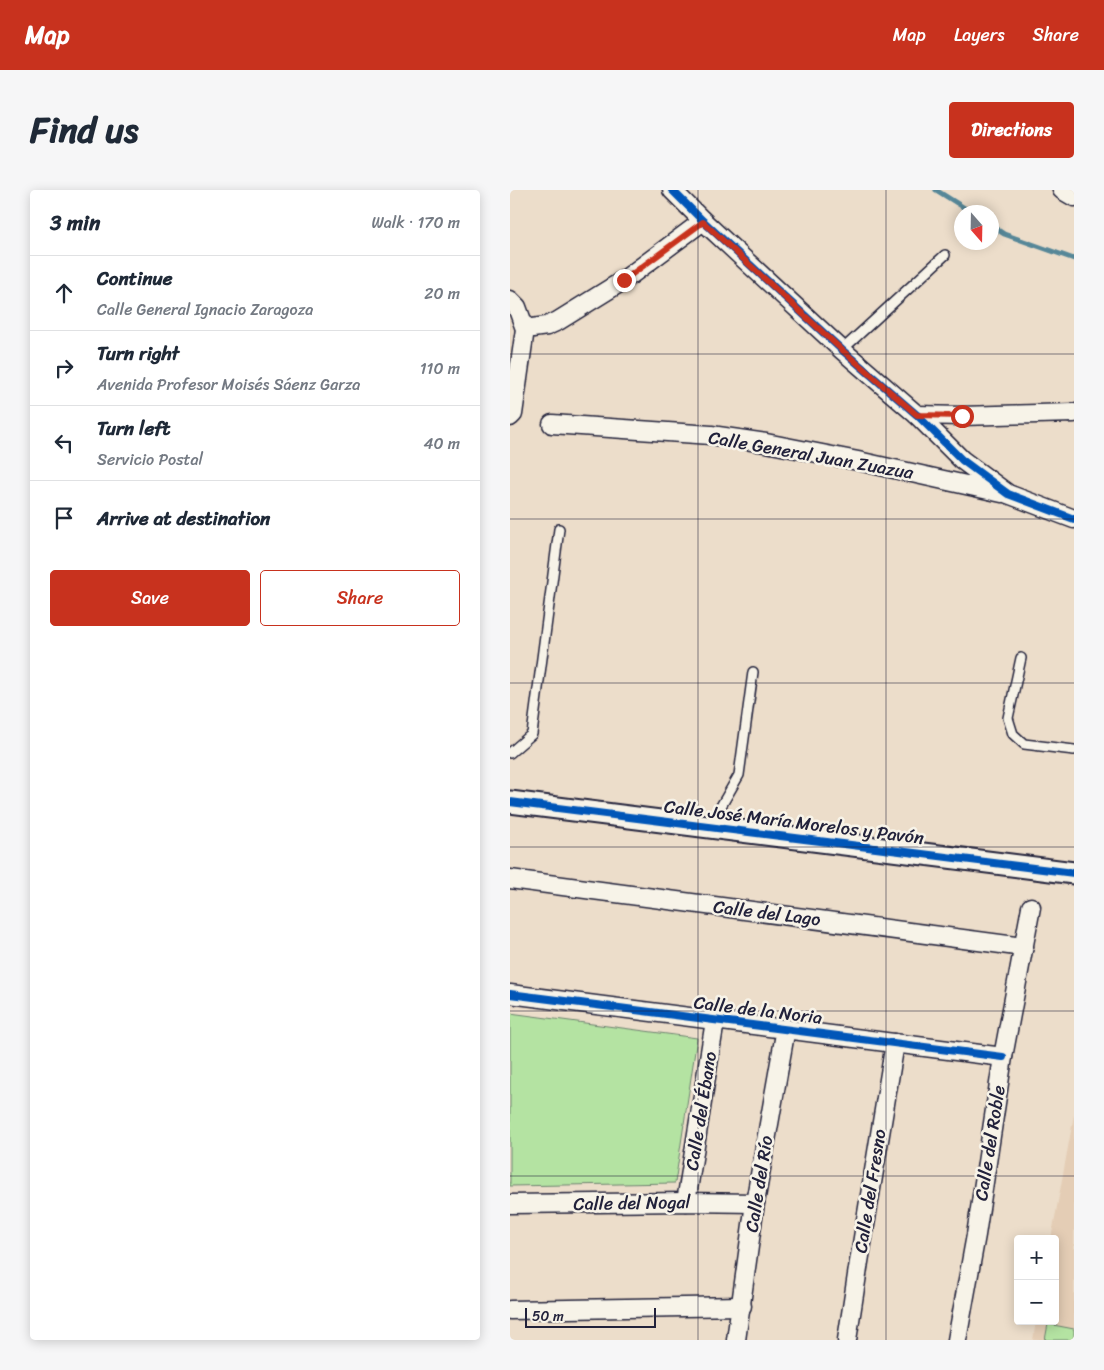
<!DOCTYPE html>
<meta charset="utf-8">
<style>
body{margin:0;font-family:Sriracha,sans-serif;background:#f6f6f7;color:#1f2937}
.controls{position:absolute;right:15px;bottom:15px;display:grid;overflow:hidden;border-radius:5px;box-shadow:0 2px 12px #0003}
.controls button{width:45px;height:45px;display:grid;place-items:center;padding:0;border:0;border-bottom:1px solid #e0e1e3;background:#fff;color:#1f2937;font:25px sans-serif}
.compass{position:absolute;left:444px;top:15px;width:45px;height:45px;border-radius:50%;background:#fff;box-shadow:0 2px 12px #0003;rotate:160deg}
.scale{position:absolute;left:15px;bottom:12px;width:131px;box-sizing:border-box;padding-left:5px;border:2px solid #22223b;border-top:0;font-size:14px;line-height:18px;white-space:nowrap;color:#22223b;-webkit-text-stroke:4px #f7f3e8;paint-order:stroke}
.stop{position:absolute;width:15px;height:15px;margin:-11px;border:4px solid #c8321e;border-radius:50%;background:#fff}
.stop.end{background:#c8321e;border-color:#fff;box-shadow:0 1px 5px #0008}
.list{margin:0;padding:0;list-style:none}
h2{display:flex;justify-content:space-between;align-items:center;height:65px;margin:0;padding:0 20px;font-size:21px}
h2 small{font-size:16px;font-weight:400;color:#747a83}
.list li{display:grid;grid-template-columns:32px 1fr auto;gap:15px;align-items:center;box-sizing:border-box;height:75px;padding:0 20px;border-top:1px solid #e0e1e3}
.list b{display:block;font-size:19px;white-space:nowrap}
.list p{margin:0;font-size:16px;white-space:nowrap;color:#747a83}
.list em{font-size:16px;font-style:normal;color:#747a83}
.actions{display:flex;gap:10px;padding:15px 20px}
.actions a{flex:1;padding:11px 0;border:1px solid #c8321e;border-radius:5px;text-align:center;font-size:18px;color:#c8321e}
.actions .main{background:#c8321e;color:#fff}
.icon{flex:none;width:28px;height:28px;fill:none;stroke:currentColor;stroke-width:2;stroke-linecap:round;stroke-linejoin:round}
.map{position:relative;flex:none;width:564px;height:1150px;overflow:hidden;border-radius:5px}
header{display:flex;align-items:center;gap:30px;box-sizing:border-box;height:70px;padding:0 25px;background:#c8321e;color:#fff}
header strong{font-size:24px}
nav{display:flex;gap:28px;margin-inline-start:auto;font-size:18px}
.intro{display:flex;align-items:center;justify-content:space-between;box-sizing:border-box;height:120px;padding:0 30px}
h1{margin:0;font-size:35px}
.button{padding:12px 22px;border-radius:5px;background:#c8321e;color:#fff;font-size:18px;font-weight:700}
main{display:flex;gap:30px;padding:0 30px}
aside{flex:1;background:#fff;border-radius:5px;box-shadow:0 2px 12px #0003}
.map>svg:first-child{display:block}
.built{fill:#e4cdb5}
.green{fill:#b4e3a2;stroke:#6b826e}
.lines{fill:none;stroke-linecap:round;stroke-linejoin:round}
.stream{stroke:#578798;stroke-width:5}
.service-casing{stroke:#22223b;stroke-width:12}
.minor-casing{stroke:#22223b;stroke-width:21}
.tertiary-casing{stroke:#22223b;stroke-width:25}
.service{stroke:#f7f3e8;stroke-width:9}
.minor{stroke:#f7f3e8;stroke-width:18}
.tertiary{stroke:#f7f3e8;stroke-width:21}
.cycleway-casing{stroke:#f7f3e8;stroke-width:11}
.cycleway{stroke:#0057b8;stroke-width:8}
.route{stroke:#c8321e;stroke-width:6}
.grid{fill:none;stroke:#22223b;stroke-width:1;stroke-opacity:0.55}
.labels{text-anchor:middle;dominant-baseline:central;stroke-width:5;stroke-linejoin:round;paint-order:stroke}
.street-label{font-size:18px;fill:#22223b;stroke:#f7f3e8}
</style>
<header>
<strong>Map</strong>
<nav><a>Map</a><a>Layers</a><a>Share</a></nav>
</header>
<div class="intro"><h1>Find us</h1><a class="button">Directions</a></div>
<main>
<aside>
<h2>3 min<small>Walk · 170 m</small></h2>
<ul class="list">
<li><svg class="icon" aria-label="ahead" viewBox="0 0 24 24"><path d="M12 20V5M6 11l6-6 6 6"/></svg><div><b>Continue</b><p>Calle General Ignacio Zaragoza</p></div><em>20 m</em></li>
<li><svg class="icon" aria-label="right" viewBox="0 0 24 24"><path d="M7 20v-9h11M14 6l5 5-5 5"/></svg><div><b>Turn right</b><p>Avenida Profesor Moisés Sáenz Garza</p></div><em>110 m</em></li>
<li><svg class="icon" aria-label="left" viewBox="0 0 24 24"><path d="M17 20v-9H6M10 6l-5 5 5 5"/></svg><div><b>Turn left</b><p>Servicio Postal</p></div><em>40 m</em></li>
<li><svg class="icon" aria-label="arrive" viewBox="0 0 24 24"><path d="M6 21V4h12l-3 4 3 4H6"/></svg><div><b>Arrive at destination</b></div></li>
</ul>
<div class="actions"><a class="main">Save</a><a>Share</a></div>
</aside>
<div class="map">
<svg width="564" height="1150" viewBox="0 0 564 1150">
<rect width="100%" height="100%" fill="#ecddca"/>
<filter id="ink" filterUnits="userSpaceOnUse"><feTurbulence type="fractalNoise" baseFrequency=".02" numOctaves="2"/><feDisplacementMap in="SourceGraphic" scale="10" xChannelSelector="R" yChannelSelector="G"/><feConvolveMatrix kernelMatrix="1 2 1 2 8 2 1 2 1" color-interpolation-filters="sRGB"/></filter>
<g filter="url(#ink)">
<path class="built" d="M564,925V1150H523L526,1131H545V1049H541Z"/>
<g class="green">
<path d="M0,823L187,848L165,993L0,996Z"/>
<path d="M538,1134L564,1139V1150H535Z"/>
</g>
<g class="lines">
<g class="stream">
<path d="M426,0L461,22"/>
<path d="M482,36L494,44L564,69"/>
</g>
<g class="service-casing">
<g id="service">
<path d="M332,160L435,65"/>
<path d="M511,468L498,528L503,544L514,554L564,560"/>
<path d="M0,563L22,544L49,339"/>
<path d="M199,637L229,585L243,482"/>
</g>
</g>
<g class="minor-casing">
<g id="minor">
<path d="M162,0L193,31L332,160L407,225L452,270L498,304L564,329"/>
<path d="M552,0L564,7"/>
<path d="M0,110L7,117L15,139L3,224L0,227"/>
<path d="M15,139L37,136L48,131L114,90L193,31"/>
<path d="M407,225L451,226L564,223"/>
<path d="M42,234L201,245L256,253L348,271L492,303"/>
<path d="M0,689L514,757"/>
<path d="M0,804L493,867"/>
<path d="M176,1012L205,831"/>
<path d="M0,1014L176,1012L245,1013"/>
<path d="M0,1120L232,1116"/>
<path d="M226,1150L245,1013L276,838"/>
<path d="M337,1150L349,1072L385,853"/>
<path d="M447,1150L466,1045L493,867L521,717"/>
</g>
</g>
<g class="tertiary-casing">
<path id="tertiary" d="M0,612L564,683"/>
</g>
<use href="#service" class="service"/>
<use href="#minor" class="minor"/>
<use href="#tertiary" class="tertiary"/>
<g class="cycleway-casing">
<g id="cycleway">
<path d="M162,0L193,31L332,160L407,225L452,270L498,304L564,329"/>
<path d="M0,612L564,683"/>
<path d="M0,804L493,867"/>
</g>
</g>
<use href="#cycleway" class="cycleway"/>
</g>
</g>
<g class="lines" filter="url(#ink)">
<path class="route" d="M114,90L193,32L332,160L407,225L452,226"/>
</g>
<path class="grid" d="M188,0V1150M376,0V1150M0,164H564M0,329H564M0,493H564M0,657H564M0,821H564M0,986H564"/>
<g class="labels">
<g class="street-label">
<text transform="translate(301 265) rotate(10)">Calle General Juan Zuazua</text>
<text transform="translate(284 632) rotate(7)">Calle José María Morelos y Pavón</text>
<text transform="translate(257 723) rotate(7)">Calle del Lago</text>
<text transform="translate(248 820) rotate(7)">Calle de la Noria</text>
<text transform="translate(191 921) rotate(-81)">Calle del Ébano</text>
<text transform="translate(480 953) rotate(-81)">Calle del Roble</text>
<text transform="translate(249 994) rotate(-81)">Calle del Río</text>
<text transform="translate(360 1001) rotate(-81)">Calle del Fresno</text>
<text transform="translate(122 1013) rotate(-1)">Calle del Nogal</text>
</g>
</g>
</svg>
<div class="controls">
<button>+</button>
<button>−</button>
</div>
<svg class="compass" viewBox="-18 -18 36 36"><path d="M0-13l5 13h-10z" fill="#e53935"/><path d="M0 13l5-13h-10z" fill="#747a83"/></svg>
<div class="scale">50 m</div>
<div class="stop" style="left:452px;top:226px"></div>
<div class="stop end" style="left:114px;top:90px"></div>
</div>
</main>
